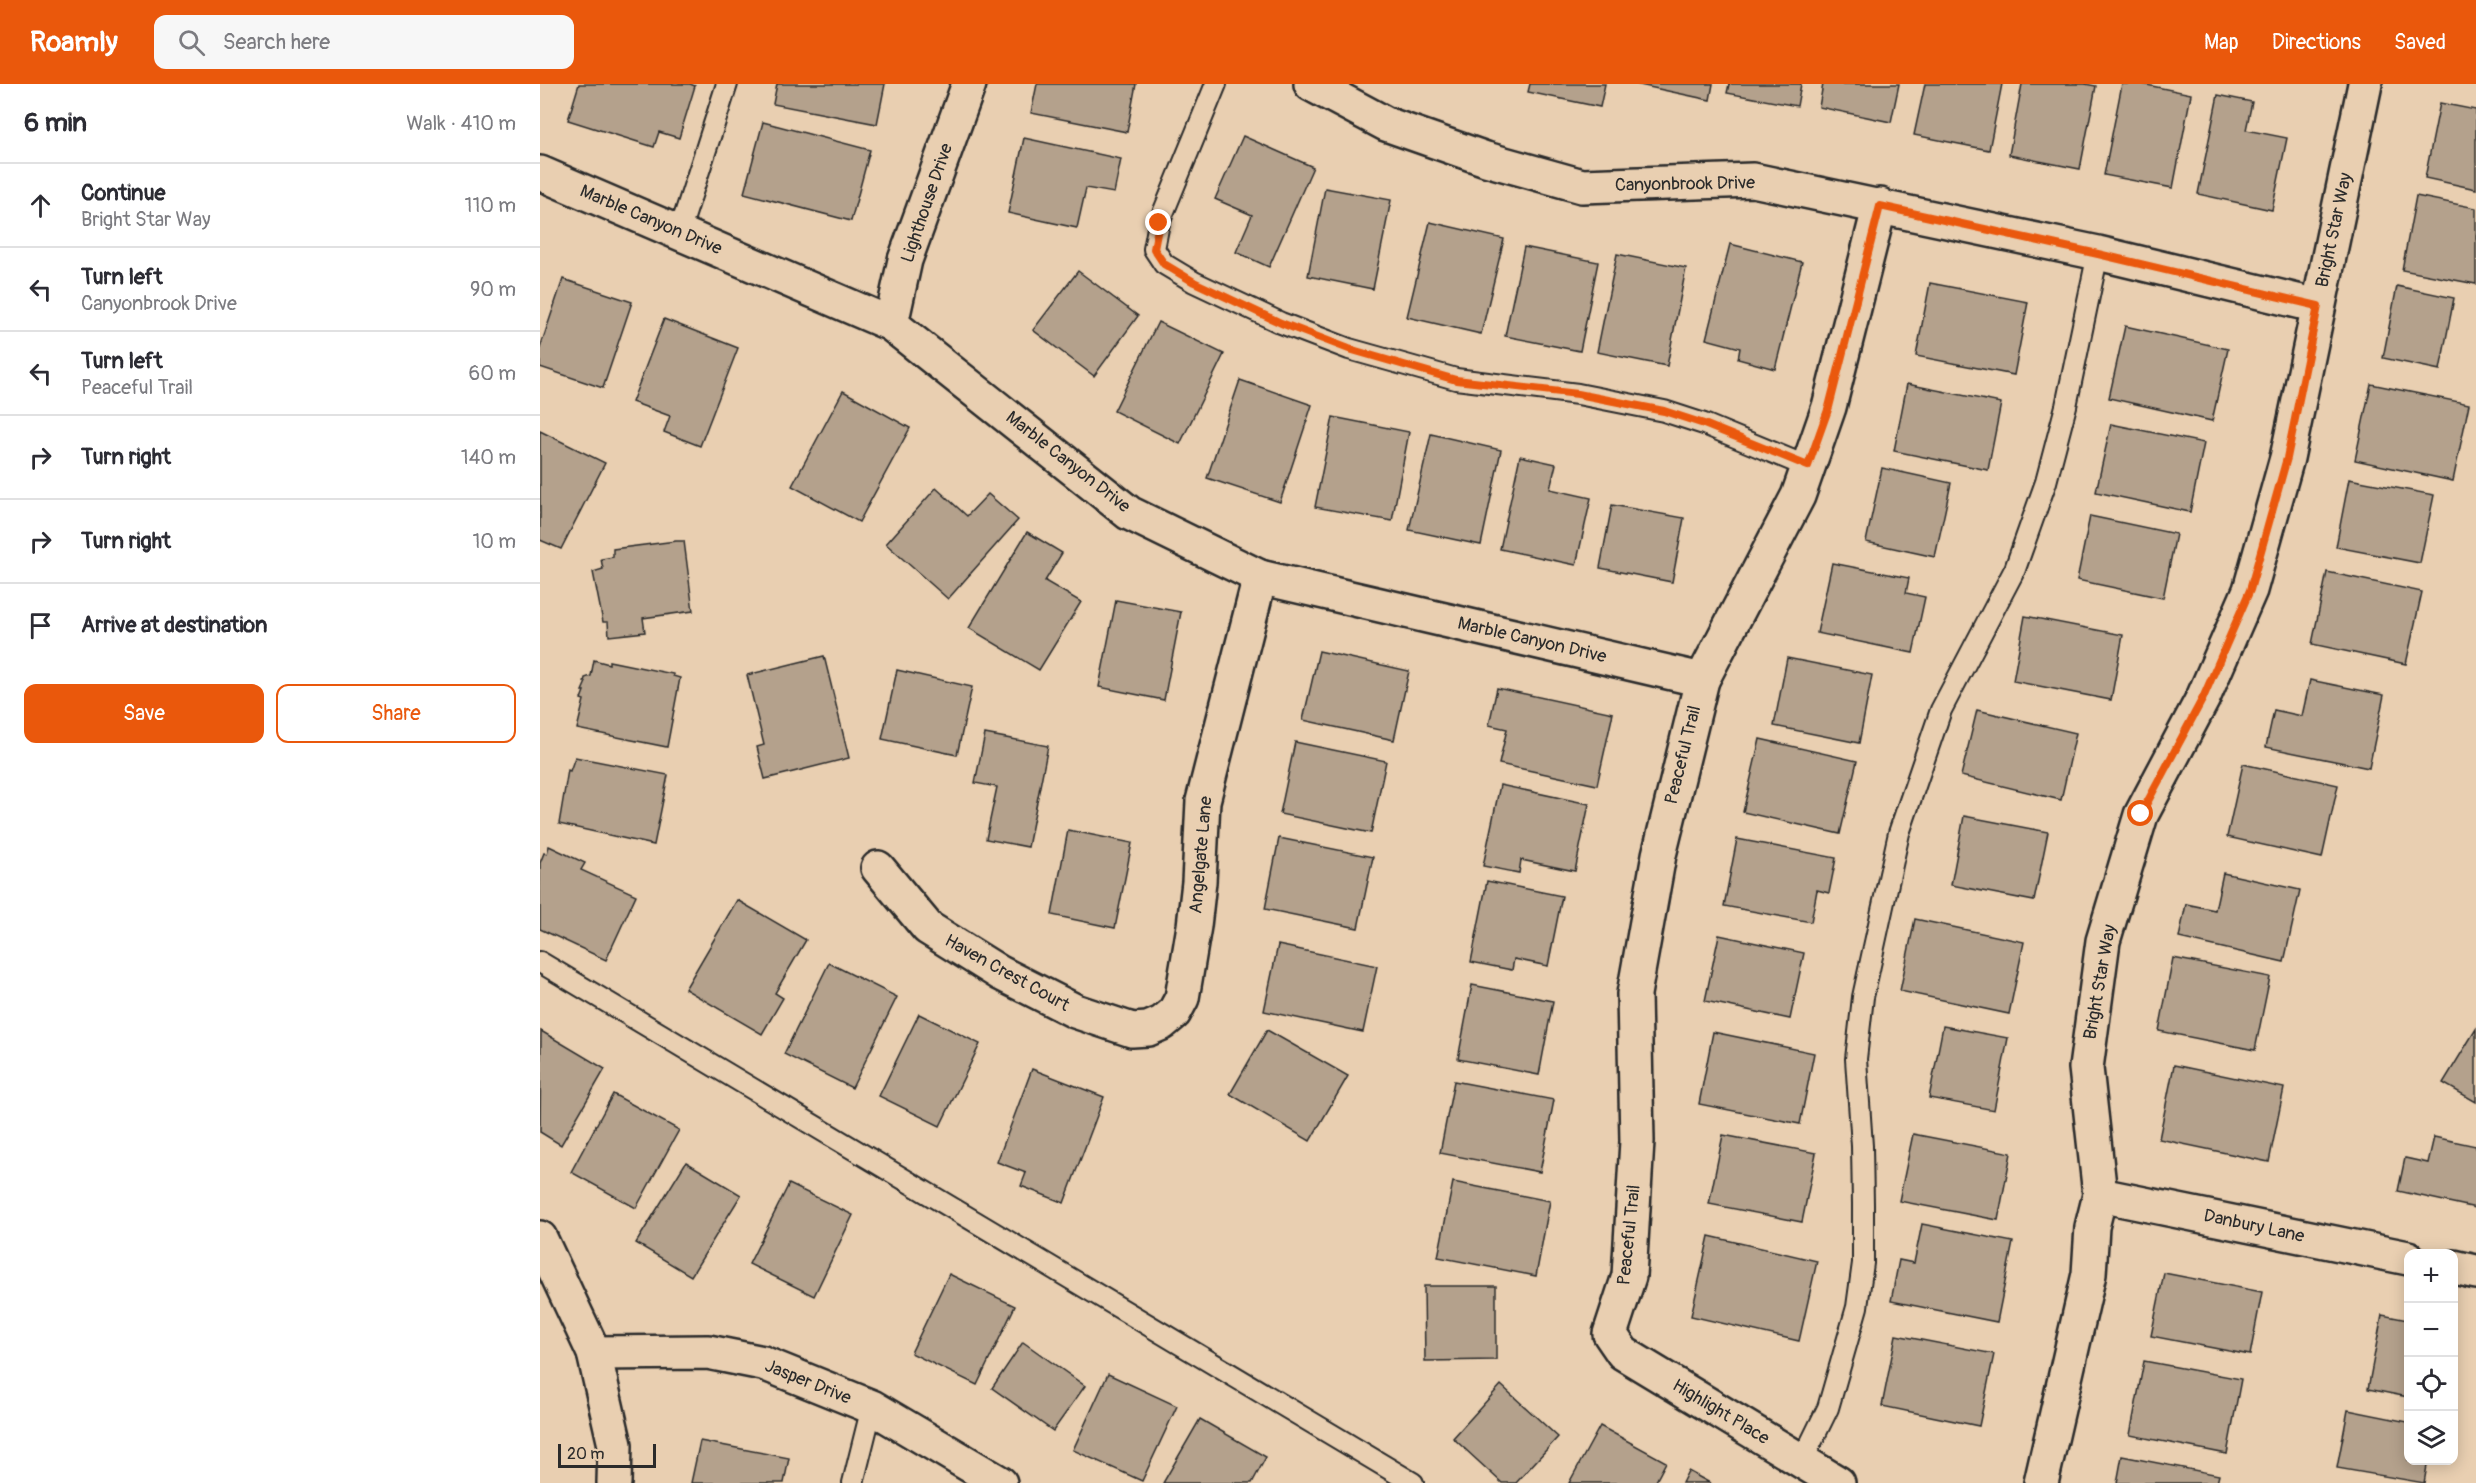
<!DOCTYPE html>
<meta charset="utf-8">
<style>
body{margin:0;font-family:Pangolin,sans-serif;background:#f7f7f7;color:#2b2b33}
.controls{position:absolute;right:18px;bottom:18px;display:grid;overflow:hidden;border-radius:12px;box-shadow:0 3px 15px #0003}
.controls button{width:54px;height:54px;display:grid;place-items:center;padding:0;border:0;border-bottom:2px solid #e1e1e2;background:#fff;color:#2b2b33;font:30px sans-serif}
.scale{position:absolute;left:18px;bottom:15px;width:98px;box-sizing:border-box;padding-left:6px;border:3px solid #2b2b2b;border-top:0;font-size:16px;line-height:21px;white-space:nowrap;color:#2b2b2b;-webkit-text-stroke:4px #e9cfb1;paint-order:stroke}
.stop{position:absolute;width:18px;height:18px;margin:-14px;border:4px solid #ea580c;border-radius:50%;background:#fff}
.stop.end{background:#ea580c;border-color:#fff;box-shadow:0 2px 6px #0008}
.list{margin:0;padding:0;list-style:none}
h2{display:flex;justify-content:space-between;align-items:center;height:78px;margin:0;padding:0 24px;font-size:26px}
h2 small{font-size:20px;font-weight:400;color:#7c7c81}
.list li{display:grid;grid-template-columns:39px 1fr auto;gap:18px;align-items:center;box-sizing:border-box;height:84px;padding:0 24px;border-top:2px solid #e1e1e2}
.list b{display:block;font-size:22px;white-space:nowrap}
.list p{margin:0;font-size:20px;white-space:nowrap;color:#7c7c81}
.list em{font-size:20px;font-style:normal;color:#7c7c81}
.actions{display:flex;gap:12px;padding:18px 24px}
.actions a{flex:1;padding:14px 0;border:2px solid #ea580c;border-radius:12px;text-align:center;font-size:21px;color:#ea580c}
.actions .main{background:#ea580c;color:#fff}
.icon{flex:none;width:33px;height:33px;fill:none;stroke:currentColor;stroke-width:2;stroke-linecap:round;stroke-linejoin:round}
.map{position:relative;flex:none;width:1936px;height:1399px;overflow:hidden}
header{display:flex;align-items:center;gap:36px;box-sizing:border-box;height:84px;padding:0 30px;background:#ea580c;color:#fff}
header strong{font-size:28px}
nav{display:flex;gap:33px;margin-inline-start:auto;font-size:21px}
.search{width:420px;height:54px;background:#f7f7f7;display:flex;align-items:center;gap:15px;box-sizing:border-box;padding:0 21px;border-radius:12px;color:#7c7c81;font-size:22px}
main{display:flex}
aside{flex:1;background:#fff}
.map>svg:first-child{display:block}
.building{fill:#b4a18c;stroke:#2b2b2b;stroke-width:1.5}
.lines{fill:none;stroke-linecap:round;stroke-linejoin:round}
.lane-casing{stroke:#2b2b2b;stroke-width:24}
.street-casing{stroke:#2b2b2b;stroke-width:38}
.lane{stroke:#e9cfb1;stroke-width:20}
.street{stroke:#e9cfb1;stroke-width:33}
.route{stroke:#ea580c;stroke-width:8}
.labels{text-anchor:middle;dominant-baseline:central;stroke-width:5;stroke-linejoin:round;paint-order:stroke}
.street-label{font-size:18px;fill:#2b2b2b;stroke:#e9cfb1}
</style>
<header>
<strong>Roamly</strong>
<div class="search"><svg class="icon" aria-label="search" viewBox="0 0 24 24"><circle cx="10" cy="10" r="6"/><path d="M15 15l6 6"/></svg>Search here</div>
<nav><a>Map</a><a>Directions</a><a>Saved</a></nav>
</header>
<main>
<aside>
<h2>6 min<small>Walk · 410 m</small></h2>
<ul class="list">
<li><svg class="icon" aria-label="ahead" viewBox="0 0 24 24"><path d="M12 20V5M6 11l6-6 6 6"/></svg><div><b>Continue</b><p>Bright Star Way</p></div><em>110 m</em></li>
<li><svg class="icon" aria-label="left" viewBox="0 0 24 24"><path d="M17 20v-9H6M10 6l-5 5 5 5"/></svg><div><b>Turn left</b><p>Canyonbrook Drive</p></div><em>90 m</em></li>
<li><svg class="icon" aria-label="left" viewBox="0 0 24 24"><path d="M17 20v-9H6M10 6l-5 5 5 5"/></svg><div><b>Turn left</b><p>Peaceful Trail</p></div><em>60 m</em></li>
<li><svg class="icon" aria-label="right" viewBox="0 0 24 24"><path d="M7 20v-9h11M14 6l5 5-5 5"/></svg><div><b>Turn right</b></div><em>140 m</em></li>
<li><svg class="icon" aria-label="right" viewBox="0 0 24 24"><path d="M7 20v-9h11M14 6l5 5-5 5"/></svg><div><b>Turn right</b></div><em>10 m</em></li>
<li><svg class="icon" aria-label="arrive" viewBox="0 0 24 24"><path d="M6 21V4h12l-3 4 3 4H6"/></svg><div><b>Arrive at destination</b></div></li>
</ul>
<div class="actions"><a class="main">Save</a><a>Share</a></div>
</aside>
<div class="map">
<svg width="1936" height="1399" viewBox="0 0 1936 1399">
<rect width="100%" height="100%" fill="#e9cfb1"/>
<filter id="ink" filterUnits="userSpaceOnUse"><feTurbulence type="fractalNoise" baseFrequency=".0167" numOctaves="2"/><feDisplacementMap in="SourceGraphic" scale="12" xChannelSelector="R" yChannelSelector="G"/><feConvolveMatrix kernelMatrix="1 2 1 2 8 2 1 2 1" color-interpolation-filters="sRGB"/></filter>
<g filter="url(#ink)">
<g class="building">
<path d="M39,0H150L155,2L139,54L119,48L114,63L28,36Z"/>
<path d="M237,0H345L337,40L233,20Z"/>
<path d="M497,0H596L587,48L491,29Z"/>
<path d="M990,0H1065L1060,23L988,8Z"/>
<path d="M1095,0H1173L1170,16Z"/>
<path d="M1189,0H1261L1257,22L1187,9Z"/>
<path d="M1283,0H1359L1351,38L1279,23Z"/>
<path d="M1385,0H1462L1449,66L1374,51Z"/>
<path d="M1482,0H1545L1556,2L1540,85L1469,71Z"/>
<path d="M1582,0H1602L1651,10L1633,104L1564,91Z"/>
<path d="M1678,11L1712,18L1706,46L1747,54L1732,126L1658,110Z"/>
<path d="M1900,19L1936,26V105L1885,94Z"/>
<path d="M223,38L330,66L311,137L204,109Z"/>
<path d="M703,52L773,83L729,183L696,168L712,131L675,115Z"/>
<path d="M484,54L581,75L574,109L546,104L537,144L468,129Z"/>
<path d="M785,104L851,116L833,205L768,192Z"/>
<path d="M1876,112L1936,124V200L1862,186Z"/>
<path d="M890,138L964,155L941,250L867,233Z"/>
<path d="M1190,160L1262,178L1235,285L1198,275L1200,264L1166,255Z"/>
<path d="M984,163L1058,178L1040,267L965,252Z"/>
<path d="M1077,170L1146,184L1127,282L1057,268Z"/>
<path d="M538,187L598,232L554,292L493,246Z"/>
<path d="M23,195L92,218L63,304L0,283V264Z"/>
<path d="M1390,199L1488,218L1474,291L1376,272Z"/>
<path d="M1857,202L1914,214L1900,286L1843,274Z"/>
<path d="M124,235L198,264L160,362L124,348L130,332L92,318Z"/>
<path d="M618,238L684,270L640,360L574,327Z"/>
<path d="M1585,242L1688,265L1672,337L1569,314Z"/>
<path d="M700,296L772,321L740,418L667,394Z"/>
<path d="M1367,300L1461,319L1448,386L1354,367Z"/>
<path d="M1831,300L1929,320L1913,397L1815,376Z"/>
<path d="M303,307L370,344L319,438L252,402Z"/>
<path d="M793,333L869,348L852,437L775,423Z"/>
<path d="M1571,340L1664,359L1650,428L1556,408Z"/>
<path d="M0,347L65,379L21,465L0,456Z"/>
<path d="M891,350L961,366L941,461L869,446Z"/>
<path d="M980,372L1016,380L1010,405L1051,414L1036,481L960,465Z"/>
<path d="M1342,384L1411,399L1395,473L1326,458Z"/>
<path d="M1809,395L1894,411L1880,479L1796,463Z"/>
<path d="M396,404L427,432L448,410L478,436L408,515L346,460Z"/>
<path d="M1072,421L1144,434L1132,498L1060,484Z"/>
<path d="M1550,432L1636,450L1623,514L1537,496Z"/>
<path d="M487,448L522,469L505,497L541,518L499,586L429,544Z"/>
<path d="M136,457H144L153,527L103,534L105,548L69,552L68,538H63L53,488L63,485L61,475L73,473V465Z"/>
<path d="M1292,479L1369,494L1366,509L1385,513L1373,569L1277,549Z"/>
<path d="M1787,488L1882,508L1866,580L1772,560Z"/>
<path d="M576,516L641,528L624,616L559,603Z"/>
<path d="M1485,532L1583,551L1571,616L1473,597Z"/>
<path d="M779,567L869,587L854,656L763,636Z"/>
<path d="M284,572L309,674L225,695L217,663L224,661L207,591Z"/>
<path d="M1247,574L1332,591L1319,659L1234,642Z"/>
<path d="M54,576L69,580V577L133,590V592L140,594L127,663L37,645L44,616L41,615L44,607H42L46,598H44L45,594L51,592Z"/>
<path d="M357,586L432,603L417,671L342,655Z"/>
<path d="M1770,596L1844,611L1829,684L1726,663L1734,626L1762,632Z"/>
<path d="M957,604L1073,629L1057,701L959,680L967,645L949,641Z"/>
<path d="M1437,626L1536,649L1521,716L1421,692Z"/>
<path d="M445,650L508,662L488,763L446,755L457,703L435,699Z"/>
<path d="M1220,655L1317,677L1300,750L1203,728Z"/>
<path d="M755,658L846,677L831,749L740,730Z"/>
<path d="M35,673L128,691L114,761L19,740L28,686L30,687Z"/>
<path d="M1703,680L1798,701L1782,774L1687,753Z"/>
<path d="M960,701L1049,720L1035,787L981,776L979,789L943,782Z"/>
<path d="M1424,732L1508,748L1494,817L1411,801Z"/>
<path d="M528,746L592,759L575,844L512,831Z"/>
<path d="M739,754L833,773L818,844L725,825Z"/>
<path d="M1197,755L1296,774L1289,809L1277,806L1271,838L1184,822Z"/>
<path d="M9,762L45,779L41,786L96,811L66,876L0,845V779L4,769L7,770Z"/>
<path d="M1683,789L1760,806L1744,878L1639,854L1646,820L1675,826Z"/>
<path d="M947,797L1022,812L1008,882L974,875L972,886L931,878Z"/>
<path d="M197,816L266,856L235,909L243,914L222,950L145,905Z"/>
<path d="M1375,835L1484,858L1469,930L1360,907Z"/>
<path d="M1179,851L1264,869L1250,935L1165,917Z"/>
<path d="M738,861L837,882L823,948L724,927Z"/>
<path d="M1633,874L1730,893L1715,966L1619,947Z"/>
<path d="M289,879L357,913L312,1004L244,970Z"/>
<path d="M932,901L1013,917L999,991L918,975Z"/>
<path d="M379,930L440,960L400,1042L339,1012Z"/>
<path d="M1403,942L1468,954L1454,1026L1389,1014Z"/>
<path d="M1936,945V1018L1903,999Z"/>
<path d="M727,946L808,992L770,1057L690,1010Z"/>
<path d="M1,947L65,985L21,1061L0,1048Z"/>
<path d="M1173,948L1274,969L1260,1040L1159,1020Z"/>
<path d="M1634,981L1744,1004L1729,1078L1619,1055Z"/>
<path d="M492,985L564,1013L524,1119L481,1102L486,1089L457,1078Z"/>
<path d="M914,997L1014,1016L1000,1088L900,1069Z"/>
<path d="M73,1010L139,1046L96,1124L31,1088Z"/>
<path d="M1373,1050L1471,1069L1458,1136L1359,1117Z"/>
<path d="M1183,1051L1276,1069L1262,1138L1169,1120Z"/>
<path d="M1894,1053L1936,1062V1124L1858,1107L1865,1074L1888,1079Z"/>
<path d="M146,1078L201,1111L151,1192L96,1159Z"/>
<path d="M913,1098L1010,1117L996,1192L898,1173Z"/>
<path d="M249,1100L313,1131L274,1212L209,1180Z"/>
<path d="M1382,1140L1473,1158L1457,1238L1351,1217L1359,1176L1374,1179Z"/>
<path d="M1169,1152L1277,1177L1259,1257L1151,1232Z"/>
<path d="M1624,1189L1722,1208L1710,1271L1611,1252Z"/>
<path d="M409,1190L475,1222L437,1301L371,1269Z"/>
<path d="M884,1202H956V1276L885,1277Z"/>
<path d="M1842,1231L1868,1236V1313L1828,1305Z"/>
<path d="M1356,1251L1454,1270L1439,1342L1342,1322Z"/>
<path d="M483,1258L545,1302L513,1347L452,1304Z"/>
<path d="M1604,1277L1701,1295L1687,1370L1590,1351Z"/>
<path d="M568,1290L637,1322L602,1397L533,1366Z"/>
<path d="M961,1301L1018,1353L976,1399H962L913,1354Z"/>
<path d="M1808,1326L1868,1338V1376H1888L1884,1399L1797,1384Z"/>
<path d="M660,1335L726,1373L712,1399H623Z"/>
<path d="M1060,1342L1126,1378L1115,1399H1029Z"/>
<path d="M160,1357L249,1374L244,1399H151Z"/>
<path d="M1582,1372L1679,1391L1677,1399H1577Z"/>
<path d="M1148,1387L1170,1399H1142Z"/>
</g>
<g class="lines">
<g class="lane-casing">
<g id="lane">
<path d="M676,0L619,139L614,165L624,180L654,198L741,239L809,265L916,295L1038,310L1124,327L1164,340L1268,383"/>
<path d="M139,149L187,0"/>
<path d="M0,878L873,1399"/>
<path d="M1262,1377L1288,1324L1317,1223L1323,1179V1120L1322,1062L1316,975L1323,913L1359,749L1401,626L1475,485L1506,398L1526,322L1558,169"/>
<path d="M313,1399L332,1323"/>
</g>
</g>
<g class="street-casing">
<g id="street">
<path d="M771,0L846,40L946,75L1042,102L1213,96L1558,169L1778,222"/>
<path d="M0,89L351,240L589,429L720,493L1162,596"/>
<path d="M351,240L365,176L429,0"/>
<path d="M338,784L388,844L460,889L535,927L592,946L608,945L622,939L634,929L642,914L654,842L659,798L663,717L720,493"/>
<path d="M1560,1111L1868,1174"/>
<path d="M0,1154L54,1269L75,1361L74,1399"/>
<path d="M1914,1183L1936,1188"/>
<path d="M54,1269L168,1268L223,1279L332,1323L460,1399"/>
<path d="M1298,1399L1083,1269L1070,1250L1089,1192L1097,1057L1094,910L1119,771L1162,596L1258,412L1289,323L1340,121"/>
<path d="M1501,1399L1549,1190L1552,1143L1560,1111L1546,984L1563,857L1601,731L1663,614L1710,506L1747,374L1825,0"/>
</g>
</g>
<use href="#lane" class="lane"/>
<use href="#street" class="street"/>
</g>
</g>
<g class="lines" filter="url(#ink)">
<path class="route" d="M619,139L614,165L624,180L654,198L741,239L809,265L916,296L1038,310L1124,327L1164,340L1268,382L1289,323L1340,122L1558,170L1778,222L1747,374L1710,506L1663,614L1601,730"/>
</g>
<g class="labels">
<g class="street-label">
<text transform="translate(1145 100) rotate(-1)">Canyonbrook Drive</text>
<text transform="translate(387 119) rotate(-71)">Lighthouse Drive</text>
<text transform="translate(111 136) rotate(23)">Marble Canyon Drive</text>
<text transform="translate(1794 146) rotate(-78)">Bright Star Way</text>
<text transform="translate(528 378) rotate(38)">Marble Canyon Drive</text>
<text transform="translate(992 556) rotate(13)">Marble Canyon Drive</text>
<text transform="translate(1143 671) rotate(-76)">Peaceful Trail</text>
<text transform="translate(661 771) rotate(-85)">Angelgate Lane</text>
<text transform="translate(467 889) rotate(29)">Haven Crest Court</text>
<text transform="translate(1560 898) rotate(-80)">Bright Star Way</text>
<text transform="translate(1714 1142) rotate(12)">Danbury Lane</text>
<text transform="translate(1089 1151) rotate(-84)">Peaceful Trail</text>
<text transform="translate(268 1298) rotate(22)">Jasper Drive</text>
<text transform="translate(1181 1328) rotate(31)">Highlight Place</text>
</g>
</g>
</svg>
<div class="controls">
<button>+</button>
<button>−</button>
<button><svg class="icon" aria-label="locate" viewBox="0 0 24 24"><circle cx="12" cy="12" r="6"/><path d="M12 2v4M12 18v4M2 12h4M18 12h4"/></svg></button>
<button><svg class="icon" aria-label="layers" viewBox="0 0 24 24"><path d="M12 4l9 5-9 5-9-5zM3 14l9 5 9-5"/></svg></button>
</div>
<div class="scale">20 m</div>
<div class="stop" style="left:1601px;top:730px"></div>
<div class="stop end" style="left:619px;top:139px"></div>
</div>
</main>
